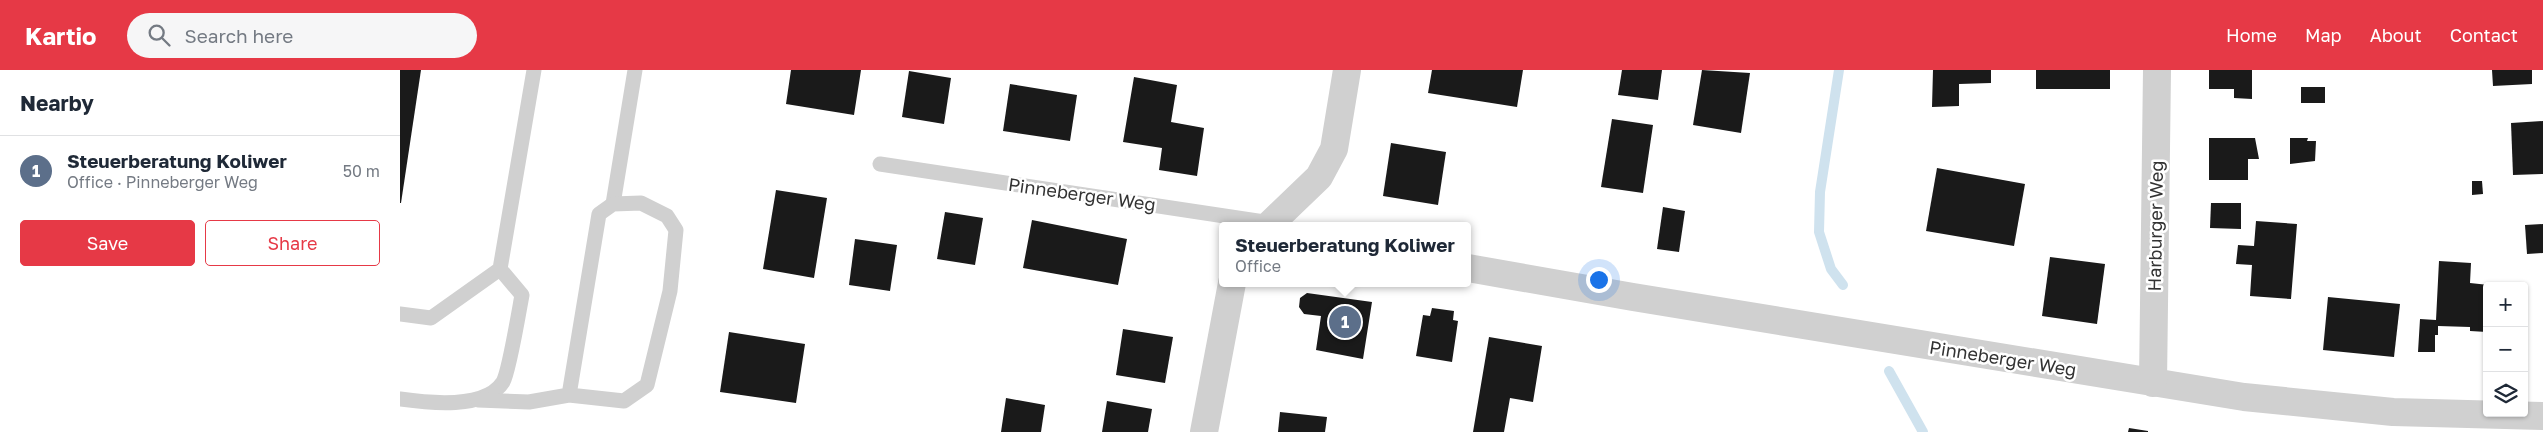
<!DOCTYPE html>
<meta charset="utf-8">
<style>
body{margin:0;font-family:"Golos Text",sans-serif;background:#f6f6f7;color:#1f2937}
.controls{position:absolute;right:15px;bottom:15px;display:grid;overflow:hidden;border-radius:5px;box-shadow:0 1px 4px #0004}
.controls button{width:45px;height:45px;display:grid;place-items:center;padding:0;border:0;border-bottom:1px solid #e0e1e3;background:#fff;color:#1f2937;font:25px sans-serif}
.you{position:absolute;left:1198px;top:209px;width:18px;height:18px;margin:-12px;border:4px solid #fff;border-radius:50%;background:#1a73e8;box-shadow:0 0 0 8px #1a73e833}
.badge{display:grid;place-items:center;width:32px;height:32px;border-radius:50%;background:#e63946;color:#fff;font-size:16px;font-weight:700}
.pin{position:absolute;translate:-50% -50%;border:2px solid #fff;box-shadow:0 1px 5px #0006}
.popup{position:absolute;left:819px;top:152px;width:252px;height:65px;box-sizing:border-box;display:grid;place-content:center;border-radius:5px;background:#fff;filter:drop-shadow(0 1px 4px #0005);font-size:16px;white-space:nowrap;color:#747a83}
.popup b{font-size:19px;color:#1f2937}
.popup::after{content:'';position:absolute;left:50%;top:100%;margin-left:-10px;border:10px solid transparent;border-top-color:#fff}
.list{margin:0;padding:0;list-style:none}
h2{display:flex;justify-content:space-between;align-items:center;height:65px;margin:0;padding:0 20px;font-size:21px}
h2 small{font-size:16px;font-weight:400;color:#747a83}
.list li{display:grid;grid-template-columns:32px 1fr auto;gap:15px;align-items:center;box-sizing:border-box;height:70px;padding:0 20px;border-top:1px solid #e0e1e3}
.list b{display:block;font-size:19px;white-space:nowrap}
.list p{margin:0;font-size:16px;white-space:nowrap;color:#747a83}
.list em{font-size:16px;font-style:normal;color:#747a83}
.actions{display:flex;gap:10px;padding:15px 20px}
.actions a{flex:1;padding:11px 0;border:1px solid #e63946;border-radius:5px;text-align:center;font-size:18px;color:#e63946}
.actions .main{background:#e63946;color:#fff}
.icon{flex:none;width:28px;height:28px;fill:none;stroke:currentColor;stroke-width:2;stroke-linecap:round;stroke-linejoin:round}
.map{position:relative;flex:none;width:2143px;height:362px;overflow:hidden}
header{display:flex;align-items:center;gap:30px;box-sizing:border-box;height:70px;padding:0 25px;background:#e63946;color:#fff}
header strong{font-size:24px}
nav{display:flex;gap:28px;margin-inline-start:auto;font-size:18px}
.search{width:350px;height:45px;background:#f6f6f7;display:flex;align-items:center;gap:12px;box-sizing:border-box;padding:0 18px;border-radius:28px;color:#747a83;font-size:19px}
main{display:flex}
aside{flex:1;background:#fff}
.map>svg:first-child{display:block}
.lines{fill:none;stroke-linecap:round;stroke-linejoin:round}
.stream{stroke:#cfe2ee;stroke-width:10}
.building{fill:#1a1a1a}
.service{stroke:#d0d0d0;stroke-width:15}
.minor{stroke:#d0d0d0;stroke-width:28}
.labels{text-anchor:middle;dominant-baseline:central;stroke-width:5;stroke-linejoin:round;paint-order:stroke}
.street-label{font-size:18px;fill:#333;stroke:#fff}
</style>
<header>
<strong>Kartio</strong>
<div class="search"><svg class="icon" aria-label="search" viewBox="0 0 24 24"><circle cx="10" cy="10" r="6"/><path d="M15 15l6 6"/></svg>Search here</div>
<nav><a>Home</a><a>Map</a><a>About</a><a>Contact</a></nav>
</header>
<main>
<aside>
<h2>Nearby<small></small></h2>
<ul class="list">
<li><span class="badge" style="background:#5c6f8a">1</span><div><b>Steuerberatung Koliwer</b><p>Office · Pinneberger Weg</p></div><em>50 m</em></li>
</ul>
<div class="actions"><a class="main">Save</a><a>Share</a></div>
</aside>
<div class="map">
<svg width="2143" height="362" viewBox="0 0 2143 362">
<rect width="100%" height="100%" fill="#fff"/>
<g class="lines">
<g class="stream">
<path d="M1439,0L1420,122L1419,162L1431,199L1443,215"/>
<path d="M1489,301L1523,362"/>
</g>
</g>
<g class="building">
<path d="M0,0H21L1,133H0Z"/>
<path d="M391,0H461L454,45L386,34Z"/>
<path d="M1032,0H1123L1117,37L1028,23Z"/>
<path d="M1222,0H1262L1258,30L1218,25Z"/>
<path d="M1302,0L1350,3L1341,63L1293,55Z"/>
<path d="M1533,0H1591V13L1559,14V36L1532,37Z"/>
<rect x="1636" y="0" width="74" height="19"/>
<path d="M1809,0H1852V29L1834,28V19H1809Z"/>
<path d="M2092,0H2132V14L2093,16Z"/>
<path d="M509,1L551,8L544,54L502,47Z"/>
<path d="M734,7L777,15L771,52L804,58L797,106L759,100L762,78L723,72Z"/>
<path d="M610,14L677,25L670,71L603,61Z"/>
<rect x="1901" y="17" width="24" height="16"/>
<path d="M1212,49L1253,55L1243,123L1201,117Z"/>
<path d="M2143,51V104L2113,105L2111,53Z"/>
<path d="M1809,68H1855L1859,89H1848V110H1809Z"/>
<path d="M1890,68H1908L1907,71H1916L1915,91L1890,94Z"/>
<path d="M991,73L1046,82L1038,135L983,126Z"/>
<path d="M1537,98L1625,114L1614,176L1526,161Z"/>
<path d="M2072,111H2082L2083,124L2072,125Z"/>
<path d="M376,120L427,128L414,208L363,199Z"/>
<path d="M1811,133H1841V159L1810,158Z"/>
<path d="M1263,137L1285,141L1279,182L1257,179Z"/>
<path d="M545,142L583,148L575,195L537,189Z"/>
<path d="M632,150L727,169L718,215L623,198Z"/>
<path d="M1856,151L1897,154L1891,229L1850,226L1852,195L1836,194L1838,175L1854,176Z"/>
<path d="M2143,154V183L2127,184L2125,155Z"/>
<path d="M455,169L497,175L490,221L449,215Z"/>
<path d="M1650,187L1705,194L1697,254L1642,246Z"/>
<path d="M2039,191L2071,193L2070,213L2098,216H2087V262L2070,261V257L2038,256V265H2035V282H2018L2020,249L2036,250Z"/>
<path d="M907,223L972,232L963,289L916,280L921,246L904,244L899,237L900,228Z"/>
<path d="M1928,227L2000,234L1994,287L1923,280Z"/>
<path d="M1032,238L1054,241L1053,250L1058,251L1052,292L1016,286L1023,245L1030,246Z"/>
<path d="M723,259L773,267L765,313L716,305Z"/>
<path d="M329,262L405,274L396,333L320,322Z"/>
<path d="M1089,267L1142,276L1133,332L1110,328L1104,362H1073Z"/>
<path d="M606,328L645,335L641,362H601Z"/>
<path d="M707,331L752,339L748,362H702Z"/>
<path d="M880,342L927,347L925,362H878Z"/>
<path d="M1729,358L1748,361V362H1728Z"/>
</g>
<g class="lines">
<g class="service">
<path d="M480,94L871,153"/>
<path d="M213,134L235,0"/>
<path d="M0,244L31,248L100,199L134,0"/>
<path d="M0,329C28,333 85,340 103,312C109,302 119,241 122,225L100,199"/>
<path d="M78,330L129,332L169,325L224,331L247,315L270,221L276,160L267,146L241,133L213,134L199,144L169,325"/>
</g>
<g class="minor">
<path d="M868,156L919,107L934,79L947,0"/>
<path d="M1068,198L1233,227L1844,327L1993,342L2143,346"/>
<path d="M1753,313L1757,0"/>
<path d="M804,362L832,213"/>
</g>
</g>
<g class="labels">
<g class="street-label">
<text transform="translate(682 124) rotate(8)">Pinneberger Weg</text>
<text transform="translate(1755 156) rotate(-89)">Harburger Weg</text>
<text transform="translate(1603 288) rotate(9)">Pinneberger Weg</text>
</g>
</g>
</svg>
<div class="controls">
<button>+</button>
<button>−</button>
<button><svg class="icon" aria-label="layers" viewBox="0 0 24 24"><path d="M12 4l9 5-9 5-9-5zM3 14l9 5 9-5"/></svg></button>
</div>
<div class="you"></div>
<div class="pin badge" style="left:945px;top:252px;background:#5c6f8a">1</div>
<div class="popup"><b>Steuerberatung Koliwer</b>Office</div>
</div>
</main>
